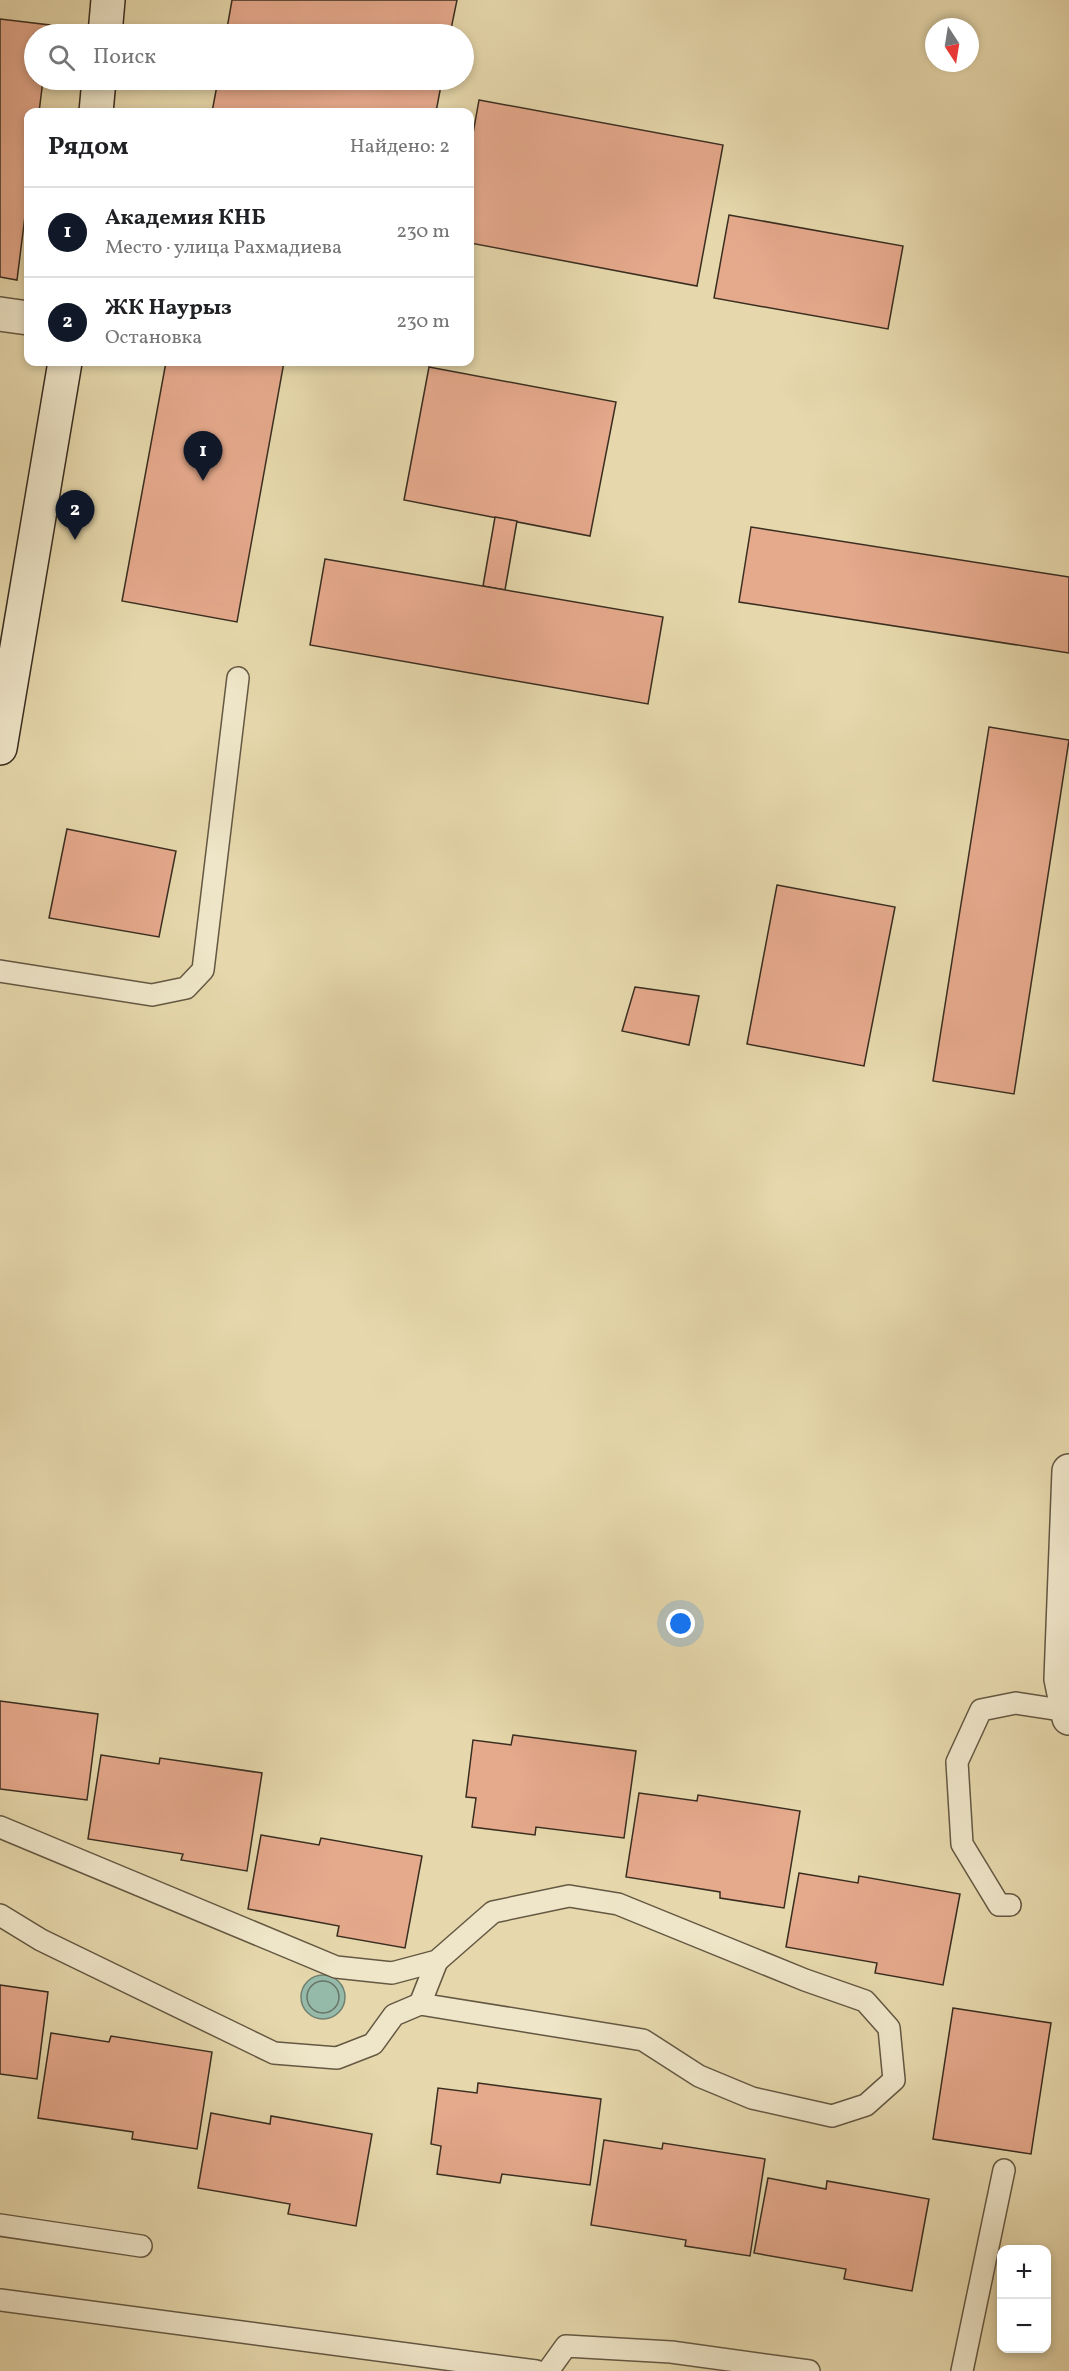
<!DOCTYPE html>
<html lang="ru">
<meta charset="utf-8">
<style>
body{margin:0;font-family:Vollkorn,serif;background:#f6f6f6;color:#202124}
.controls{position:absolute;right:18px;bottom:18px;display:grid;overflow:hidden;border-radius:12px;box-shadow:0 3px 9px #0003}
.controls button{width:54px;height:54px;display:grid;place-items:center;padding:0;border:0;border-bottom:2px solid #e0e0e0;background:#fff;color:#202124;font:30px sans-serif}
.compass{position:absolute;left:925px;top:18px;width:54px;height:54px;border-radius:50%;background:#fff;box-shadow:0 3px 9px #0003;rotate:168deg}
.you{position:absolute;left:681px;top:1624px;width:21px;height:21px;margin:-15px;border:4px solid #fff;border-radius:50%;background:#1a73e8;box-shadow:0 0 0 9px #1a73e833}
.badge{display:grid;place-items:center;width:39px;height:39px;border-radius:50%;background:#111827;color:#fff;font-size:20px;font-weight:700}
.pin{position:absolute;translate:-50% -50px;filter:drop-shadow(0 2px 3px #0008)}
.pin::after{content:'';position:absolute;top:32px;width:21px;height:18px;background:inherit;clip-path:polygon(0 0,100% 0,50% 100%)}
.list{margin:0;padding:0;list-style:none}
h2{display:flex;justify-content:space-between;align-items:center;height:78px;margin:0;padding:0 24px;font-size:26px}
h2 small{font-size:20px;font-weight:400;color:#757577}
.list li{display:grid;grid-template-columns:39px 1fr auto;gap:18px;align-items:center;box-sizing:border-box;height:90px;padding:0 24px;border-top:2px solid #e0e0e0}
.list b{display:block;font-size:22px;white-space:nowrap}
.list p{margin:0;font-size:20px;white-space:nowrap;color:#757577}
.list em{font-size:20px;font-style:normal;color:#757577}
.icon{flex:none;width:33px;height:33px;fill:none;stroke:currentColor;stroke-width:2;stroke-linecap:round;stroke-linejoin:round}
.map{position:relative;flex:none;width:1069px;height:2371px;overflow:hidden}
.search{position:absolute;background:#fff;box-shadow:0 3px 9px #0003;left:24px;top:24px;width:450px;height:66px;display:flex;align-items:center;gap:15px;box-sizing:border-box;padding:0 21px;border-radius:33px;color:#757577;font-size:22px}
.panel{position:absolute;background:#fff;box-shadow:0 3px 9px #0003;left:24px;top:108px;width:450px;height:258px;border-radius:12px}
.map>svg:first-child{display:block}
.water{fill:#96baaa;stroke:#718273;stroke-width:1.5}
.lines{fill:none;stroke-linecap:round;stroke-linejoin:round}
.shore{stroke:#687465;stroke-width:1.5}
.building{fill:#e5a98c;stroke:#392e20;stroke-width:1.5}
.lane-casing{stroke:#645843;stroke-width:24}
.street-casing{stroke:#645843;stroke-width:36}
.secondary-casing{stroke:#392e20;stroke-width:36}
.lane{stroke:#efe6c9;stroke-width:21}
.street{stroke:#efe6c9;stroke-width:33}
.secondary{stroke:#efe6c9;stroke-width:33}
</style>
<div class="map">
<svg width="1069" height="2371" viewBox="0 0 1069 2371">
<rect width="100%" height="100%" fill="#e6d8ac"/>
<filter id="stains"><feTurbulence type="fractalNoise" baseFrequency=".00333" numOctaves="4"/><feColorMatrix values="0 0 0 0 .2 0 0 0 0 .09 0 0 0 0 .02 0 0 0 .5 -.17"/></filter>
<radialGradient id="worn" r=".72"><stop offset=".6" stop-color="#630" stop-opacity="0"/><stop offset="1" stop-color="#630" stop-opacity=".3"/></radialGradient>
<circle class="water" cx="323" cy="1997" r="22"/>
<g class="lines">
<circle class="shore" cx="323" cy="1997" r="16"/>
</g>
<g class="building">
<path d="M232,0H457L450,34H226Z"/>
<path d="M0,19L50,25L49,34H34V80H43L39,112H28V192L17,280L0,277Z"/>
<path d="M218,80H442L436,112H212Z"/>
<path d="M479,100L723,145L697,286L470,243V150Z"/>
<path d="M729,215L903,246L888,329L714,298Z"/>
<path d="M166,362H284L237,622L122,601Z"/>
<path d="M429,367L616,402L590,536L404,500Z"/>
<path d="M495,517L517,521L505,590L483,586Z"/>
<path d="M751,527L1069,577V653L739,602Z"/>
<path d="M325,559L663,617L648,704L310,645Z"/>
<path d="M989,727L1069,740L1014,1094L933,1081Z"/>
<path d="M67,829L176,851L159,937L49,918Z"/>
<path d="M777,885L895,907L864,1066L747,1044Z"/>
<path d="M635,987L699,996L689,1045L622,1031Z"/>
<path d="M0,1701L98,1714L87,1800L0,1789Z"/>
<path d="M513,1735L636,1751L624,1838L536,1827L535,1835L472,1827L476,1798L466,1797L473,1740L511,1745Z"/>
<path d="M101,1755L159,1764L160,1758L262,1773L247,1871L181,1860L183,1854L88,1839Z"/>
<path d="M639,1793L697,1801L698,1795L800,1811L784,1908L720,1898V1892L626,1877Z"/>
<path d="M261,1835L319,1845L321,1838L422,1856L405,1948L337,1936L339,1926L248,1909Z"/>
<path d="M799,1873L858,1883L859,1876L960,1894L943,1985L875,1973L877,1963L786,1947Z"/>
<path d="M0,1985L48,1992L37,2079L0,2074Z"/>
<path d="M953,2008L1051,2023L1031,2154L933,2139Z"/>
<path d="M51,2033L109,2042L111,2036L212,2052L197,2149L132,2139L133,2132L38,2118Z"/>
<path d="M478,2083L601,2099L590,2185L502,2174L500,2183L437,2174L441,2146L431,2144L438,2088L477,2093Z"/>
<path d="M211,2113L270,2124L271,2116L372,2134L356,2226L288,2214L290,2204L198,2188Z"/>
<path d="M604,2140L662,2149L663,2143L765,2159L750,2256L685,2246L686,2240L591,2225Z"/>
<path d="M768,2178L826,2189L827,2181L929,2199L912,2291L844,2279L846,2269L754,2253Z"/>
</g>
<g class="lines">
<g class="lane-casing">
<g id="lane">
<path d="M0,971L152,995L186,988L203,970L238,678"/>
<path d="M0,1827L336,1967L392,1973L437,1961L493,1912L569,1896L618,1904L805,1980L865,2001L889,2028L894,2080L866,2105L832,2116L752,2098L699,2076L643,2040L420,2004L394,2015L373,2044L337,2058L274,2053L41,1940L0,1915"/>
<path d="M1010,1905H999L962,1844L957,1762L981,1710L1016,1703L1067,1711"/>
<path d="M420,2004L437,1961"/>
<path d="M0,2225L141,2246"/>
<path d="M0,2300L536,2371"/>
<path d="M548,2371L566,2346L671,2352L809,2371"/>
<path d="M962,2371L1004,2170"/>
</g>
</g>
<g class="street-casing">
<g id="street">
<path d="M0,314L28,318"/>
<path d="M1069,1471L1061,1679L1069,1718"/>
</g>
</g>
<g class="secondary-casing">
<g id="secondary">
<path d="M105,34L108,0"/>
<path d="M96,112L99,80"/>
<path d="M0,748L65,362"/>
</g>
</g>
<use href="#lane" class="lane"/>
<use href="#street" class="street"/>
<use href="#secondary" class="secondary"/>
</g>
<rect width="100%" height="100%" filter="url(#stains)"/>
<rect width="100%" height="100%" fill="url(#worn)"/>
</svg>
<div class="controls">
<button>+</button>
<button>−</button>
</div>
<svg class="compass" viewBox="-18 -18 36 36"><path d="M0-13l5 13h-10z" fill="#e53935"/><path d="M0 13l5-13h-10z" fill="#757577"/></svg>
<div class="you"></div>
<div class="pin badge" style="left:203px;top:481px">1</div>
<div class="pin badge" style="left:75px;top:540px">2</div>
<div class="search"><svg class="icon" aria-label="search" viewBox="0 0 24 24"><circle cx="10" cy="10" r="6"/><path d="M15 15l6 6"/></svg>Поиск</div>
<section class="panel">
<h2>Рядом<small>Найдено: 2</small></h2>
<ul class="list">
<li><span class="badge">1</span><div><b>Академия КНБ</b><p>Место · улица Рахмадиева</p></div><em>230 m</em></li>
<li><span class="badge">2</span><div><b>ЖК Наурыз</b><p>Остановка</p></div><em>230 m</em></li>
</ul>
</section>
</div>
